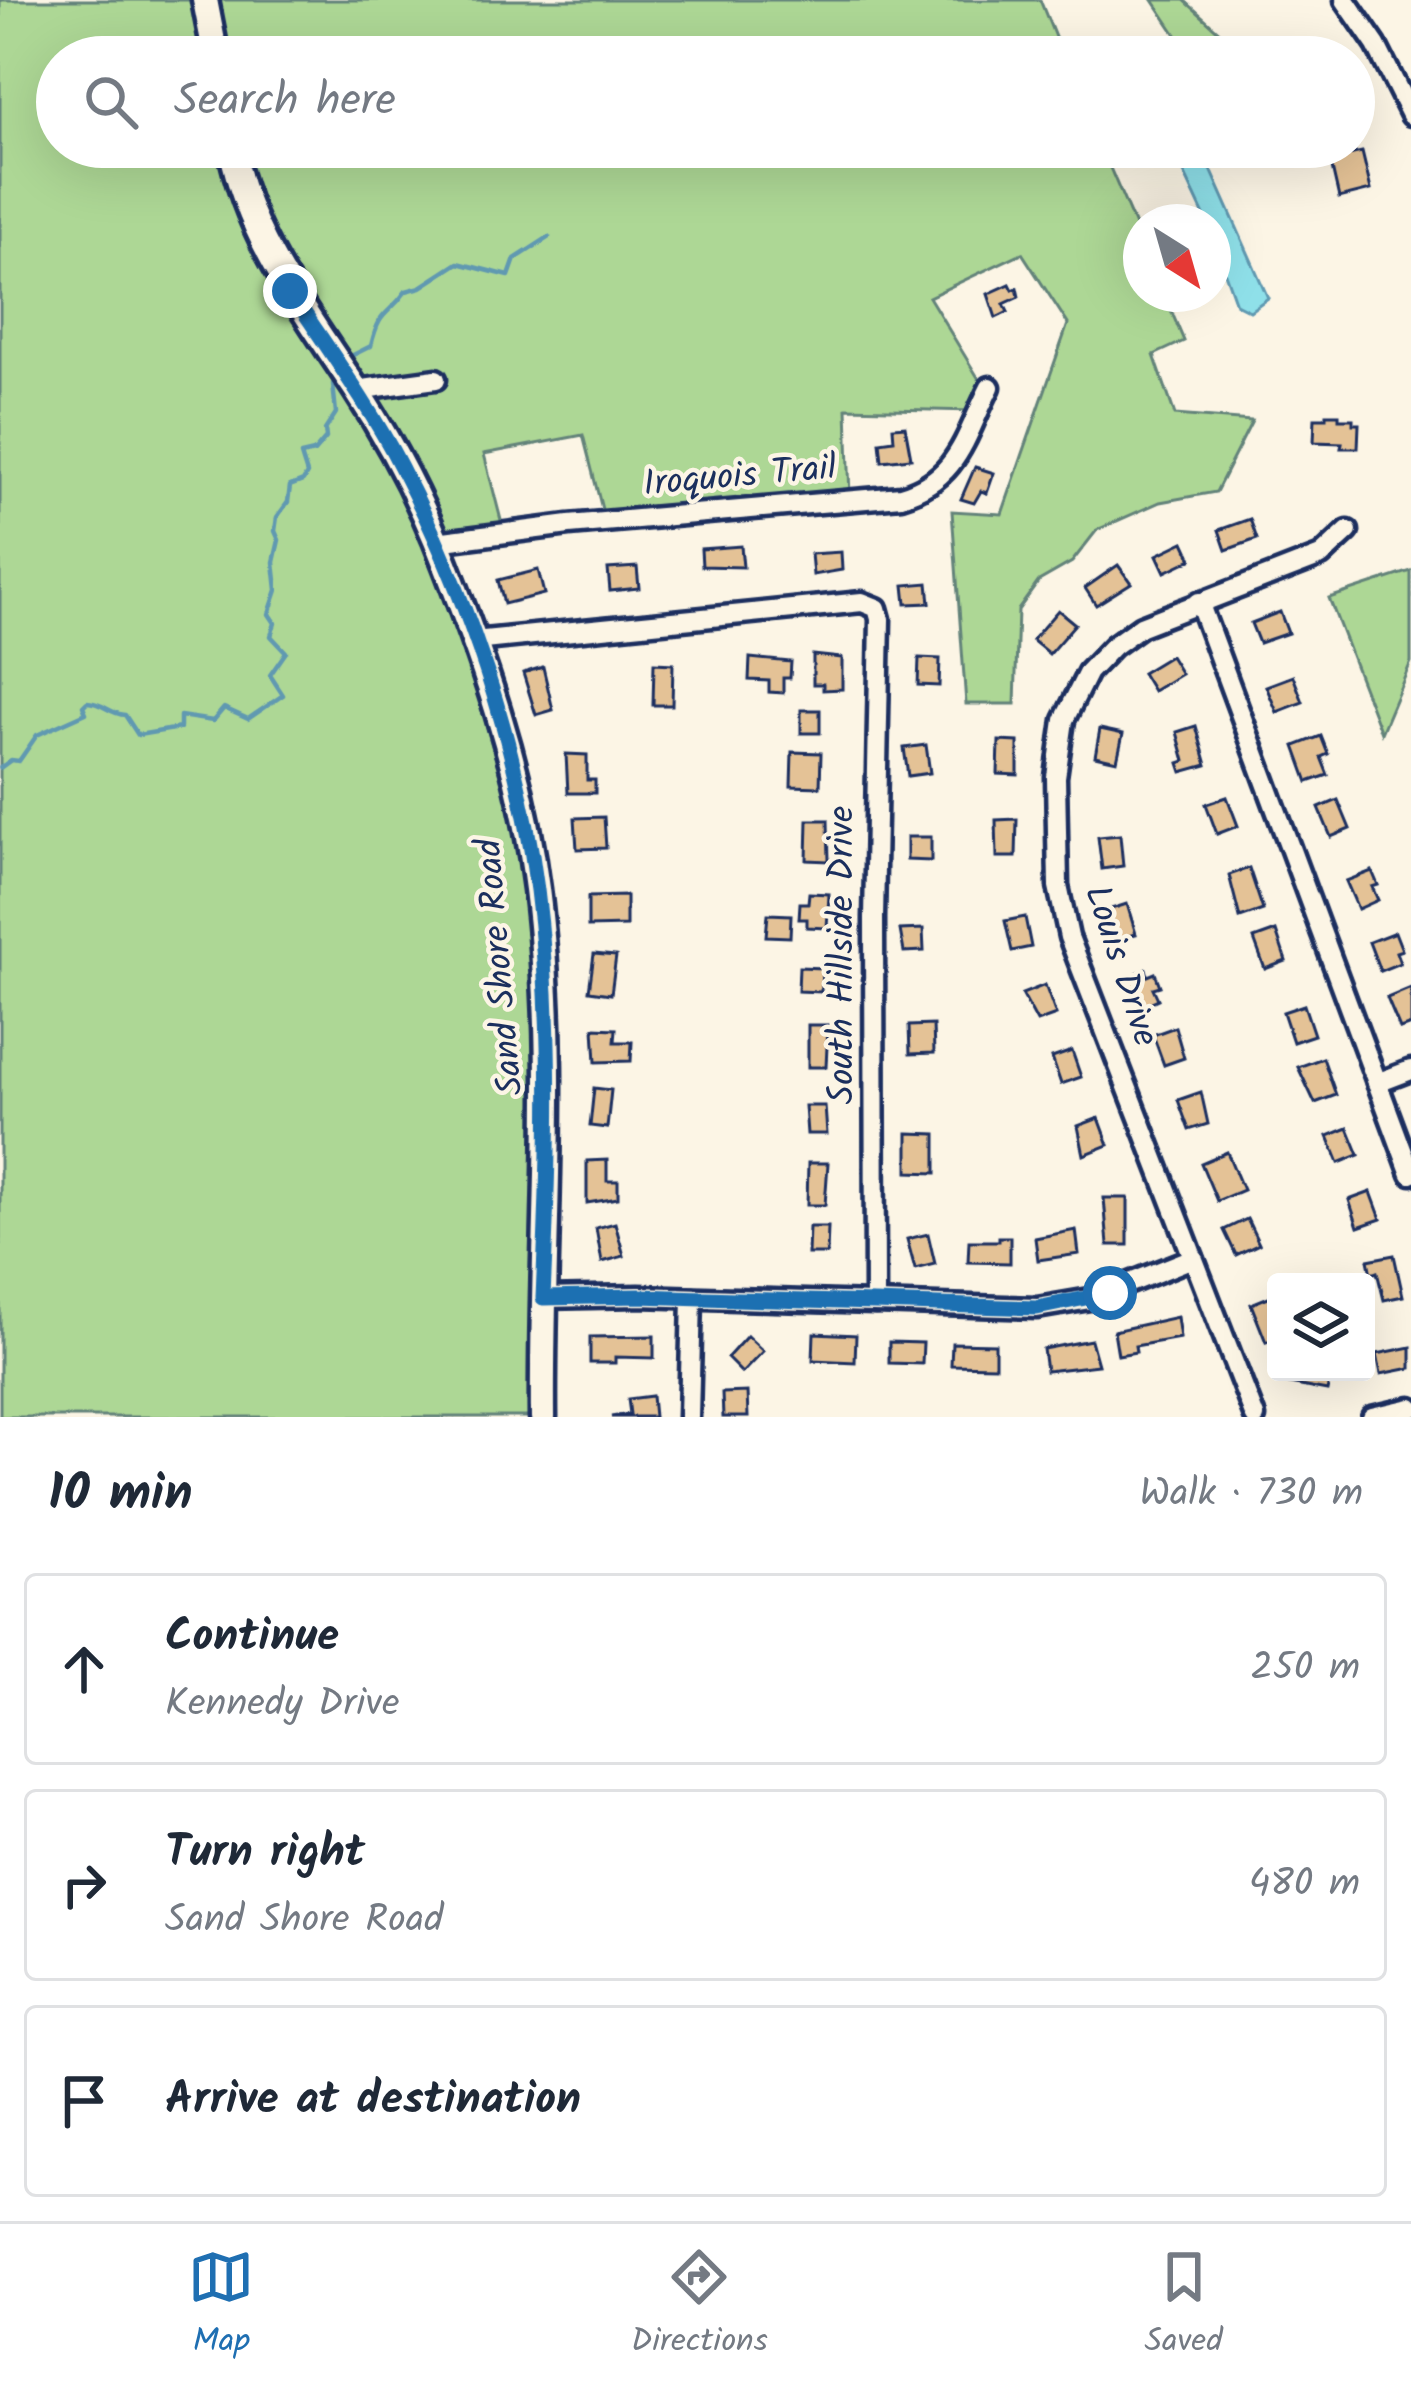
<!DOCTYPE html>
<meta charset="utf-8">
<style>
body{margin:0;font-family:Kalam,sans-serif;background:#f6f6f7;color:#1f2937}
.controls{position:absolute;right:36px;bottom:36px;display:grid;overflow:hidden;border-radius:12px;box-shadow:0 12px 48px #0002}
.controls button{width:108px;height:108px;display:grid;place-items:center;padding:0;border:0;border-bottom:3px solid #e0e1e3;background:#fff;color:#1f2937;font:60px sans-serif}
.compass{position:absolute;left:1123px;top:204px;width:108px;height:108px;border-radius:50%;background:#fff;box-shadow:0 12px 48px #0002;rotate:143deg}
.stop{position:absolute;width:36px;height:36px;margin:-27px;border:9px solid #1f6fb2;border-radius:50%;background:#fff}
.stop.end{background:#1f6fb2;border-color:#fff;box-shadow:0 3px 12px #0008}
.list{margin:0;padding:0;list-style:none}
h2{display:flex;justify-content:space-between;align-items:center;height:156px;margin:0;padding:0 48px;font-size:51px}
h2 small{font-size:39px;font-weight:400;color:#747a83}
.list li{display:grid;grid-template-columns:78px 1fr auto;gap:36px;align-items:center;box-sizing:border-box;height:192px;margin:0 24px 24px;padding:0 24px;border:3px solid #e0e1e3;border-radius:12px}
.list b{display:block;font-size:45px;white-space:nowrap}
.list p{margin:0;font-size:39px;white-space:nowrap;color:#747a83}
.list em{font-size:39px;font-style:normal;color:#747a83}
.icon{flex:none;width:66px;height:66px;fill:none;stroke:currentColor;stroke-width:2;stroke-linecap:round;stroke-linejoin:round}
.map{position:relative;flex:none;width:1411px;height:1417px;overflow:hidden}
.search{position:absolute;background:#fff;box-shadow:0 12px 48px #0002;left:36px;right:36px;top:36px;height:132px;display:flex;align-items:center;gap:30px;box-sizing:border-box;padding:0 42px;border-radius:66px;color:#747a83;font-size:45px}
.sheet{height:804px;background:#fff}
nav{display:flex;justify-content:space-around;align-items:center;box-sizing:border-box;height:168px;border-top:3px solid #e0e1e3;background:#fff;font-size:33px;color:#747a83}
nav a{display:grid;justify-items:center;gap:6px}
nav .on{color:#1f6fb2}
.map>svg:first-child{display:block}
.green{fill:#add795;stroke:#64837a;stroke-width:3}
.water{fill:#8fe0e9;stroke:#6199b1;stroke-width:3}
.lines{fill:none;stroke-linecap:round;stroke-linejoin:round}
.stream{stroke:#6199b1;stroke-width:4.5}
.building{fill:#e4c296;stroke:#1b2f5e;stroke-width:3}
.street-casing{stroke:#1b2f5e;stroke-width:27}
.secondary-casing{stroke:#1b2f5e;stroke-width:33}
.street{stroke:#fcf5e5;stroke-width:18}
.secondary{stroke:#fcf5e5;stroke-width:24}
.route{stroke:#1f6fb2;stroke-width:15}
.labels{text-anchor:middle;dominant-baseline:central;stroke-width:9;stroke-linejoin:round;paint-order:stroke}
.street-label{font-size:36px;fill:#1b2f5e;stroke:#fcf5e5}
</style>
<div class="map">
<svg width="1411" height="1417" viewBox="0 0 1411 1417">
<rect width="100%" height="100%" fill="#fcf5e5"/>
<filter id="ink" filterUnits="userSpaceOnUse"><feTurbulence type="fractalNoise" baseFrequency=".00833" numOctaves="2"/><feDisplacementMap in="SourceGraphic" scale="24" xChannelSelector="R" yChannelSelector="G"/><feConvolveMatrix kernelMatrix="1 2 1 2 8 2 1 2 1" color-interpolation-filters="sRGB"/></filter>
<g filter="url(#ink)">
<g class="green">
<path d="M0,0H1040L1063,57H57V147H1101L1141,240V294H1164L1184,341L1154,355L1175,415L1252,421L1216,492L1160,502L1097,530L1072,562L1039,581L1018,610L1015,704H966L952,511L1002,514L1068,324L1022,253L929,297L985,389L974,411L847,408L850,499L605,521L583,435L484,454L504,532L438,547L537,911L551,1417H0Z"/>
<path d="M1153,0H1184L1234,45L1239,57H1191Z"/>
<path d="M1411,571V662L1381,733L1329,598Z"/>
</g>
<path class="water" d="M1172,147H1201L1268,298L1250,311L1236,304L1213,239V222H1207Z"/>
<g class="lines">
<g class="stream">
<path d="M351,356L371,346C380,308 387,318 406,291L421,287L458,263L509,276L515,259L549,237"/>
<path d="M0,768L11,760L19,761L37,735L86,713L83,706L87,702C102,702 110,714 125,715L138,735L180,728V716L213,721L224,708L248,719L283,695L270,675L286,652L271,636L275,623L269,614L277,590L274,562L279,540L275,531L277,517L288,502L290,486L303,481L307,474L301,455L314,452L326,438L325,430L336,413L333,384"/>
</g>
</g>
<g class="building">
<path d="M1362,152L1371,190L1339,198L1330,159Z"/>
<path d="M1010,284L1013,290L1017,288L1019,297L1004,304L1008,312L996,318L988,294Z"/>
<path d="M1326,414H1339V419H1353V424H1359L1358,448H1341L1342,443L1314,442L1315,418H1326Z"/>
<path d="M905,426L911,458L882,461L880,442L894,440L893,427Z"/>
<path d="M975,467L994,473L987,493L981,491L974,503L961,499Z"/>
<path d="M1250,519L1257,539L1226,550L1219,530Z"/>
<path d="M1184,542L1192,559L1165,572L1157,555Z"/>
<path d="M741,546L743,567L702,566L701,549Z"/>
<path d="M841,552L842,570L813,575L811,554Z"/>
<path d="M1118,565L1131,583L1096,605L1085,588Z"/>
<path d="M637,567L639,588L610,591L608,569Z"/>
<path d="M538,570L544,594L504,604L498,580Z"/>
<path d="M928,583L930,603L906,604L904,585Z"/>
<path d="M1058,610L1075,624L1049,654L1032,640Z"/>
<path d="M1280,612L1288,633L1259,643L1251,623Z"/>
<path d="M813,655L842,658V689L823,690V684H813Z"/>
<path d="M1170,656L1181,674L1153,691L1142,673Z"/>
<path d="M750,658L791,662L790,678H783V693L769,692V681L749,680Z"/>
<path d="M919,658L940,659L939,686L918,685Z"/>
<path d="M654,663L673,664L672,705H653Z"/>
<path d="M543,667L553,710L536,715L523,673Z"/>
<path d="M1293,676L1303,702L1277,712L1266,686Z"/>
<rect x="801" y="710" width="19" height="23"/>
<path d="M1196,726L1207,765L1182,772L1179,763L1185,761L1177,732Z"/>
<path d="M1100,729L1123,734L1117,761L1095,756Z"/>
<path d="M1321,736L1328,754L1321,757L1328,775L1308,782L1295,746Z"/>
<path d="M999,741L1018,742V775L998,774Z"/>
<path d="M926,745L930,773L908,776L904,748Z"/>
<path d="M792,752L821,753L820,787L791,786Z"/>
<path d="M566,754L587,755V780H595V793H568Z"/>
<path d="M1227,797L1238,826L1217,834L1206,804Z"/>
<path d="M1338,800L1350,829L1331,837L1319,808Z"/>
<path d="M604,817L606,848L577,849L575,818Z"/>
<path d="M1017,819L1016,857H997L996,820Z"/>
<path d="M808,820H828L829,861L807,860Z"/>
<path d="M1120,835L1123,866L1102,869L1098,837Z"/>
<path d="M907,837H931V861L907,860Z"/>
<path d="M1249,868L1263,910L1240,918L1229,875Z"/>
<path d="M1372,871L1378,885L1372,887L1378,900L1358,909L1346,881Z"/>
<path d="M809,893L829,894L827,928L807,927V919H799L800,903H808Z"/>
<path d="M626,896V926L588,927V897Z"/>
<path d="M1127,904L1136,934L1117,939L1108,910Z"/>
<path d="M768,914L791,915L790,937L766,936Z"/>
<path d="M1025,917L1031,947L1012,951L1005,921Z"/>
<path d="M923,929L924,951L904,952L900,930Z"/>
<path d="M1276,931L1286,961L1265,969L1254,939Z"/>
<path d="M1395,932L1402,950L1396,952L1400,963L1380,971L1369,942Z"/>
<path d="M594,954L616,956L611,994L589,991Z"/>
<path d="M799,967L822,968L821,992L798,991Z"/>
<path d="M1146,969L1148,976L1155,973L1160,986L1153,988L1158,999L1138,1008L1125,978Z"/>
<path d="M1045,985L1056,1015L1037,1022L1022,994Z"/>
<path d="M1411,988V1025L1400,1029L1387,998Z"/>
<path d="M1304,1005L1314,1035L1293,1042L1283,1012Z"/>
<path d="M808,1025H828L826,1067H808Z"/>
<path d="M933,1025L934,1053L910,1054L909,1026Z"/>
<path d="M1175,1027L1184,1058L1164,1065L1153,1035Z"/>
<path d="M594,1028L616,1029L615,1042H632L631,1061L596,1062Z"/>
<path d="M1072,1051L1081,1077L1061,1084L1052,1058Z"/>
<path d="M1323,1058L1336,1095L1315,1103L1298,1067Z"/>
<path d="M594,1088L611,1090L607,1128L590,1126Z"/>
<path d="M1201,1092L1208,1124L1189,1130L1178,1100Z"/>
<path d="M805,1106H825L827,1134H807Z"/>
<path d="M1099,1118L1109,1145L1084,1155L1078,1126Z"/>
<path d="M1348,1128L1359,1155L1339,1163L1328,1136Z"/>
<path d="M908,1133L936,1134V1173L908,1172Z"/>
<path d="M1227,1152L1243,1190L1217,1201L1201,1163Z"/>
<path d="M607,1160V1181H618V1198L587,1203V1161Z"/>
<path d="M808,1163H828L825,1205H807Z"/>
<path d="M1371,1192L1381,1219L1358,1227L1349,1200Z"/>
<path d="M1104,1198H1128V1245H1108Z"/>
<path d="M1247,1219L1259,1244L1236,1255L1224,1230Z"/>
<path d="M615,1223L624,1256L602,1262L596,1228Z"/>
<path d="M809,1227H828L827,1254H808Z"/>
<path d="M1076,1230L1079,1254L1038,1260L1035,1238Z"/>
<path d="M928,1234L935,1264L915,1269L907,1239Z"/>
<path d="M999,1237H1010V1263L968,1262L969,1241H999Z"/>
<path d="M1394,1255L1403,1296L1384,1300L1377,1272L1371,1274L1368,1260Z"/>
<path d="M1271,1296L1276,1308V1338L1266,1342L1251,1304Z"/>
<path d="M1177,1317L1180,1338L1135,1346L1136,1352L1118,1355L1114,1331Z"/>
<path d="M814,1333L856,1335L855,1362L813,1360Z"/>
<path d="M654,1336V1358L615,1357V1363H590V1337Z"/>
<path d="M747,1336L763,1351L742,1373L727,1358Z"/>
<path d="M1091,1340L1098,1365L1046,1371L1043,1349Z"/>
<path d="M889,1342L923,1343L922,1364L889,1363Z"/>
<path d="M952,1343L995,1344V1366L951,1365Z"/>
<path d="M1411,1347V1368L1381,1374L1377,1354Z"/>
<path d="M1277,1372H1331L1327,1391L1274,1381Z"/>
<path d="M747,1392L748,1417H723L722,1393Z"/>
<path d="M652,1396L654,1417H611L630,1414L628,1399Z"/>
</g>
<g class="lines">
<g class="street-casing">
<g id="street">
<path d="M1345,0L1376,45L1411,115"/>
<path d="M356,390L436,379"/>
<path d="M436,542L569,525L901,496C959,479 965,436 990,387"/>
<path d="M1199,602L1411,1174"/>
<path d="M474,641L862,602L877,608L880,619L874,918L875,1303"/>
<path d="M1377,1083L1411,1070"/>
<path d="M543,1298L639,1296L1037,1308L1090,1299L1193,1258"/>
<path d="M689,1417L692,1298"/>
<path d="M1255,1417L1069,937L1058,886L1056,777L1064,720L1088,672L1113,646L1141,626L1321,556L1348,531"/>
<path d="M1372,1417L1411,1408"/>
</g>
</g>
<g class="secondary-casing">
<g id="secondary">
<path d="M205,0L216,57"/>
<path d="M231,147C249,240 304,310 355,388C386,435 414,487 436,540C481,653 522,768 537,889C559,1064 541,1241 543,1417"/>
</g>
</g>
<use href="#street" class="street"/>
<use href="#secondary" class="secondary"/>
</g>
</g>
<g class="lines" filter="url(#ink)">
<path class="route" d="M290,291C328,349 369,405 401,467C467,594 519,748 537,890C554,1024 549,1163 543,1298L639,1296L1037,1308L1110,1293"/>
</g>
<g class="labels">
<g class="street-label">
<text transform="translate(740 477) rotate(-5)">Iroquois Trail</text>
<text transform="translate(843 955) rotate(-90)">South Hillside Drive</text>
<text transform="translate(1120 966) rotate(72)">Louis Drive</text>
<text transform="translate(501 967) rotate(-95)">Sand Shore Road</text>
</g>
</g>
</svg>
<div class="controls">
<button><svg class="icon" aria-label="layers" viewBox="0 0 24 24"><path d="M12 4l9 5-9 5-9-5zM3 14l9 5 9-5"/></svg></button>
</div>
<svg class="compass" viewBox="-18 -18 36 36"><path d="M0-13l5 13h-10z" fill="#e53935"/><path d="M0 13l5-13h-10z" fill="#747a83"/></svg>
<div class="stop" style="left:1110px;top:1293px"></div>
<div class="stop end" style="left:290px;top:291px"></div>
<div class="search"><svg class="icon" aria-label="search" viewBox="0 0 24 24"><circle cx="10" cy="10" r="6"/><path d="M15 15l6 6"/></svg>Search here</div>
</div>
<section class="sheet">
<h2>10 min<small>Walk · 730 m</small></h2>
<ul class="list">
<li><svg class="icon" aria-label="ahead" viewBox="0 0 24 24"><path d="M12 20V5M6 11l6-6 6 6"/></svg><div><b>Continue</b><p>Kennedy Drive</p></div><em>250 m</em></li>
<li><svg class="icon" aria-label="right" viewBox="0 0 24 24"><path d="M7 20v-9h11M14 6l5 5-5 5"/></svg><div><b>Turn right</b><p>Sand Shore Road</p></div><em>480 m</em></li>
<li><svg class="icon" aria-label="arrive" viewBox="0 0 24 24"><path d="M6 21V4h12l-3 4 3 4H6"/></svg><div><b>Arrive at destination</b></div></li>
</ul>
</section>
<nav>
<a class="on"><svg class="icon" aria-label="map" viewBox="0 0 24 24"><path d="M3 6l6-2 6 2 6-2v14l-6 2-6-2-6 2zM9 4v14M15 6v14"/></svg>Map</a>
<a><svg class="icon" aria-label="directions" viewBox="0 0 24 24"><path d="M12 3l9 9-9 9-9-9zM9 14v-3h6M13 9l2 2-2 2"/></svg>Directions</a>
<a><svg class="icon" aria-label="saved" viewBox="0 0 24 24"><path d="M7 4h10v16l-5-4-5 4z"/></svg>Saved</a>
</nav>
